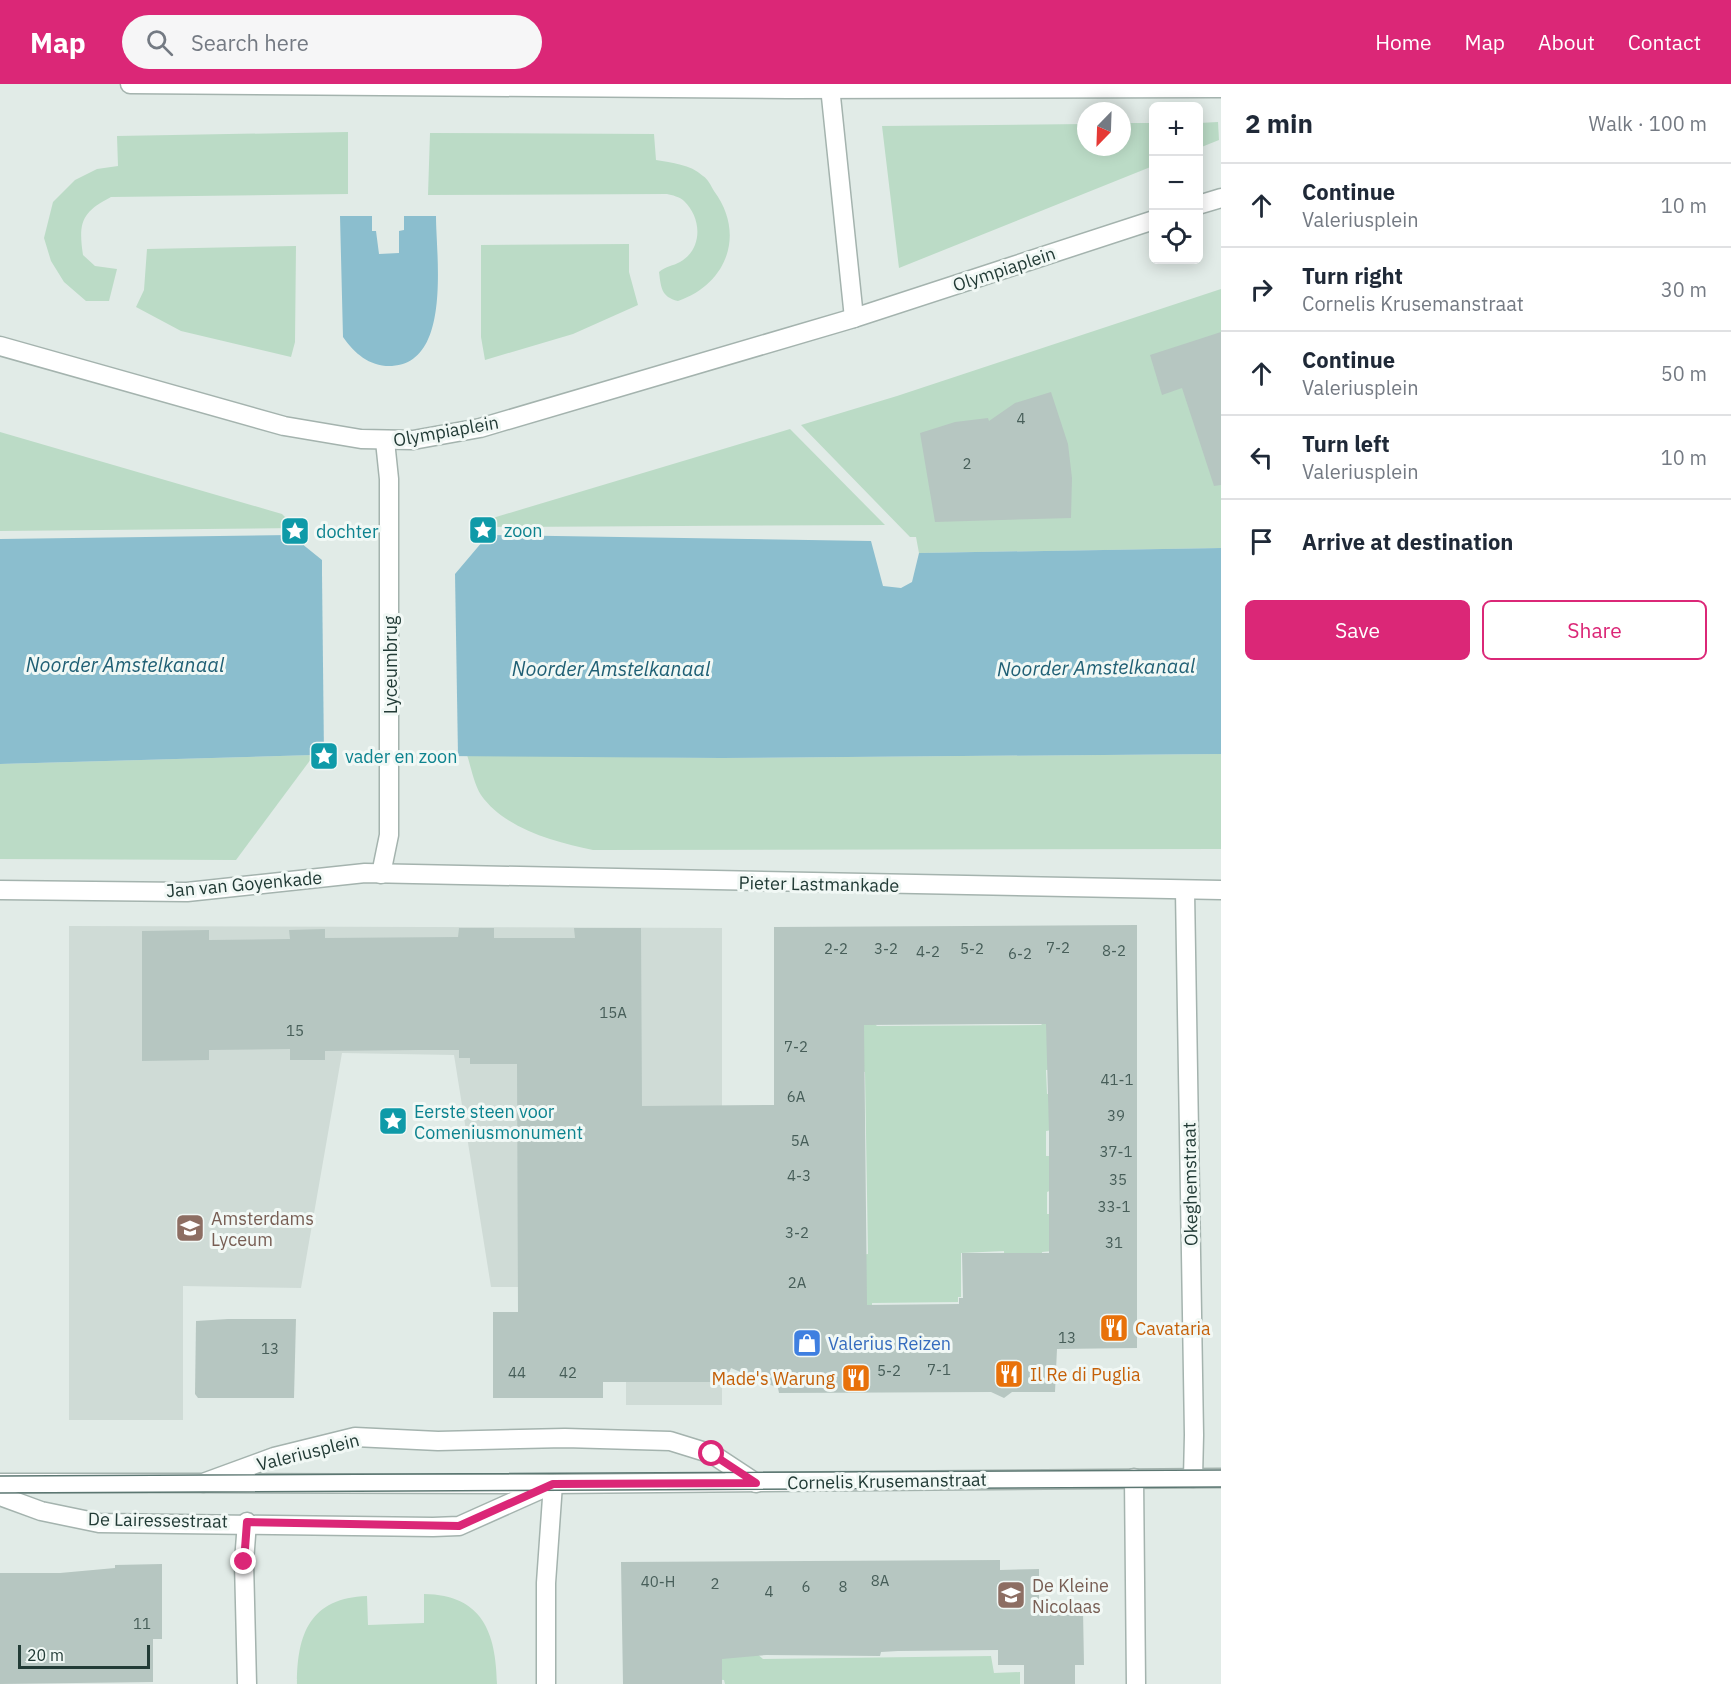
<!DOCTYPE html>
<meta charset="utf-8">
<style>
body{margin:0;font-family:"IBM Plex Sans",sans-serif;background:#f6f6f7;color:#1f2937}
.controls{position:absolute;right:18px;top:18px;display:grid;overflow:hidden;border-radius:9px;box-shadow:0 3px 15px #0003}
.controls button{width:54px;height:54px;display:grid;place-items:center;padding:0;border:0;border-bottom:2px solid #e0e1e3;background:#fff;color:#1f2937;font:30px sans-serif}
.compass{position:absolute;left:1077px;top:18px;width:54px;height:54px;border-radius:50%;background:#fff;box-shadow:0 3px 15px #0003;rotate:203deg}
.scale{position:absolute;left:18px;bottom:15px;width:132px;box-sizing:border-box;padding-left:6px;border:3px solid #223b36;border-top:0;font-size:16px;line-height:21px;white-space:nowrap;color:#223b36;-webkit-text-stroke:4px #f1f8f5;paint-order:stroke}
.stop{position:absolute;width:18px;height:18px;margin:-14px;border:4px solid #db2777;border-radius:50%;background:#fff}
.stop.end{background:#db2777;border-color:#fff;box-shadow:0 2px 6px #0008}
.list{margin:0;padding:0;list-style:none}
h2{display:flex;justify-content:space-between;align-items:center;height:78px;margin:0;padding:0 24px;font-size:26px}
h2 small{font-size:20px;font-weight:400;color:#747a83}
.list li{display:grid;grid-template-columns:39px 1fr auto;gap:18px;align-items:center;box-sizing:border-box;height:84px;padding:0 24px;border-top:2px solid #e0e1e3}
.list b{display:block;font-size:22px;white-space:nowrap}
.list p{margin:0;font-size:20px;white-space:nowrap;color:#747a83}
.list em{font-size:20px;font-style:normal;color:#747a83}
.actions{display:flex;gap:12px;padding:18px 24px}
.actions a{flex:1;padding:14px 0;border:2px solid #db2777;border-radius:9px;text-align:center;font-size:21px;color:#db2777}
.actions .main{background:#db2777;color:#fff}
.icon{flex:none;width:33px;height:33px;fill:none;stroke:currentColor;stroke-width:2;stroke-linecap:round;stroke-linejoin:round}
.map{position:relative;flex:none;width:1221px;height:1600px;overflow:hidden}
header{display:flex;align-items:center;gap:36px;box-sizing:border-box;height:84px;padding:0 30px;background:#db2777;color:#fff}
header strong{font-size:28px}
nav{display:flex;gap:33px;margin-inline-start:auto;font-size:21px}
.search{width:420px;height:54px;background:#f6f6f7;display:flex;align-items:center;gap:15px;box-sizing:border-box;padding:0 21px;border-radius:33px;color:#747a83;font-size:22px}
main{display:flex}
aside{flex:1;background:#fff}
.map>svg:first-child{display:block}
.built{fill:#cfdbd6}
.green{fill:#bbdbc6}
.water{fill:#8bbece}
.pier{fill:#e1ebe7}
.building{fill:#b6c6c1;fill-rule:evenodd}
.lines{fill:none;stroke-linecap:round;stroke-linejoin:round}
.service-casing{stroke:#a4b3ae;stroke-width:21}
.minor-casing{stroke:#a4b3ae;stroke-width:21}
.tertiary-casing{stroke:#a4b3ae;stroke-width:21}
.service{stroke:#fff;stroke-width:18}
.minor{stroke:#fff;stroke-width:18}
.tertiary{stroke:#fff;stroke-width:18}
.tram{stroke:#5c7772;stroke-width:1.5}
.route{stroke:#db2777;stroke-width:8}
.labels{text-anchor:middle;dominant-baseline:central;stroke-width:6;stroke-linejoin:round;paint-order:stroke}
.number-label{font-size:15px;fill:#475e59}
.street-label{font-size:18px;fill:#223b36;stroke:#f1f8f5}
.culture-label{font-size:18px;fill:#0d838f;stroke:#f1f8f5;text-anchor:start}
.education-label{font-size:18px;fill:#785e54;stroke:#f1f8f5;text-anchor:start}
.food-label{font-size:18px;fill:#c56008;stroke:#f1f8f5;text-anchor:start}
.shop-label{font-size:18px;fill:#366cbe;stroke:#f1f8f5;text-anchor:start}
.water-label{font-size:20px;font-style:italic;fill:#1f5f74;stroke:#f1f8f5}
</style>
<header>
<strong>Map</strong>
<div class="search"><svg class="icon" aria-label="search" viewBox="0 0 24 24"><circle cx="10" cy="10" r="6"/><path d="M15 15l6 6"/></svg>Search here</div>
<nav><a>Home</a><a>Map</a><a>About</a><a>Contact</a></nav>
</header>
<main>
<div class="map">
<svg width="1221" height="1600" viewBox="0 0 1221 1600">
<rect width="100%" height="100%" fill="#e1ebe7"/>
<path class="built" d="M69,842L722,844V1321H626V1203H491L454,971L342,969L301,1204L183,1202V1336H69Z"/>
<g class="green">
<path d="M1218,38L1219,56L1199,64V39Z"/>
<path d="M1122,39H1153V82L899,184L882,42L1086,40V63H1122Z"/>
<path d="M348,48V110L111,113C82,128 78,138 83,171L95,182L117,185L109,217H86L64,198L51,177L44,154L53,118L75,96L97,85L118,82L117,52Z"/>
<path d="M430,49L654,50L656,76C672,79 690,80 703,92C708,95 711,102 714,107C746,150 727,200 678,217C661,213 661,203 659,188C666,182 673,182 680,178C703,165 702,134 684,117C680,113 672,111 667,110L428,111Z"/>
<path d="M629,160V188L638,221L573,250L485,276L481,253V161Z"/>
<path d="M296,162L295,258L291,273L181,247L136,223L144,206L147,165Z"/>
<path d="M1221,205V464L919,469L916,453H910L801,341L897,312Z"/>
<path d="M790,345L885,441L483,443L486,436Z"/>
<path d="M0,348L282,430L296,444L0,447Z"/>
<path d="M1221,670V765L593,766C555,758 505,745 481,711C474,700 471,683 467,671L721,674Z"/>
<path d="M314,671L236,776L0,775V680Z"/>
<path d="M867,933L877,942L1041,941L1048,934L1063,985L1046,986L1047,1010H1051L1052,1046L1046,1047V1072H1052V1106L1047,1108V1130H1052V1167L1042,1168V1190L1005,1212L1004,1167L961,1169V1213H958V1218L872,1219V1226L844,1213L859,1171L868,1170L865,988L856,987L855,965Z"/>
<path d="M424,1510C483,1511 496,1549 497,1600H297C297,1550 310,1514 367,1512L368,1541L424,1539Z"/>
<path d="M704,1559L749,1563L763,1575L991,1572L994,1589L1020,1588V1600H725L724,1596L711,1595Z"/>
</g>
<g class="water">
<path d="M340,132H372V147H376L379,170L399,169V147L404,146V132H436C436,172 452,279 392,282C370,283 355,270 343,253Z"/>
<path d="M291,451L322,476V490H455L488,451L871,457L883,502L901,504L912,498L919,469L1221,464V670L721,674L314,671L0,680V455Z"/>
</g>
<path class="pier" d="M322,490H455L458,672H324Z"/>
<g class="building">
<path d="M1221,248V401L1214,402L1182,304L1162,311L1150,271Z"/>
<path d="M1051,308L1068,360L1072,394L1071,434L935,438L920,349L955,338L988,334L989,337L1015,319Z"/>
<path d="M1137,841V1264L1057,1265L1055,1308H1012L1004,1314L991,1308L779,1309L778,1304L731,1284L725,1298H603V1314H493V1228H518L517,980H470V974H459V966H418L325,967V976H290V965L209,966V976L142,977V847L209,846V856L290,855L289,846L325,845V854L458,853L459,844H494V854H575L574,844H641L642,1022L774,1021V843ZM1003,940H1046L1049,1048V1169H962L963,1214H959V1220L867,1221L864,941Z"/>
<path d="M228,1235H296L294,1314H198L195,1310L196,1237Z"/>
<path d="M1000,1476V1486L1039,1485V1526H1083L1084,1581H1075V1600H1024V1581H998V1566L898,1567L881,1568L880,1572L766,1571L722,1575V1600H623L621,1478Z"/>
<path d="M162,1480V1555H153V1598L0,1600V1489H60L115,1484V1481Z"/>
</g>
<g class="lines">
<g class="service-casing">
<path id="service" d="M204,1399L553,1400"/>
</g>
<g class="minor-casing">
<g id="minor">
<path d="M381,790L389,751V395L385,357"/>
<path d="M0,806L187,808L365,789L1221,806"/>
<path d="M1185,807L1194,1351L1193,1394"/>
<path d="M1134,1394L1136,1600"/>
<path d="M247,1438L244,1478L247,1600"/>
<path d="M546,1600V1499L553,1400"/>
</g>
</g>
<g class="tertiary-casing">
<g id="tertiary">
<path d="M130,0L788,5L1221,4"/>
<path d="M830,3L854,234"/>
<path d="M1198,121L1221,114"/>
<path d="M0,262L284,342L361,355L413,356L480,344L854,234L1154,136"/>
<path d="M0,1399H203L274,1373L355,1353L438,1357L565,1354L670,1357L712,1370L756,1399"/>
<path d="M0,1412L41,1427L99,1439L433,1443L459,1442L553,1400L1221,1394"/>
</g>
</g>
<use href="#service" class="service"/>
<use href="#minor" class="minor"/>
<use href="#tertiary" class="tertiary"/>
<g class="tram">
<path d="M0,1392L1221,1386"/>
<path d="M0,1409C407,1408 814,1404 1221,1403"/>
</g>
</g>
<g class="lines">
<path class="route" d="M244,1478L247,1438L459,1442L553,1400L756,1399L712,1370"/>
</g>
<defs>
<g id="sight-square" transform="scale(1.5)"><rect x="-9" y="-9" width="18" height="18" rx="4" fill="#0f9aa8" stroke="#f1f8f5"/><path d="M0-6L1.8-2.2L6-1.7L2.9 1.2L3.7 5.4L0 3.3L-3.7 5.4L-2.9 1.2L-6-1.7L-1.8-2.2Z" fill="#fff"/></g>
<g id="school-square" transform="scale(1.5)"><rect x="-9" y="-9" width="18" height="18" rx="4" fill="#8d6e63" stroke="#f1f8f5"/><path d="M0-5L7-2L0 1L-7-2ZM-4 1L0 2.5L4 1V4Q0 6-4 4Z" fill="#fff"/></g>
<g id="restaurant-square" transform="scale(1.5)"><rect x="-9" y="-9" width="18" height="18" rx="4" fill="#e8710a" stroke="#f1f8f5"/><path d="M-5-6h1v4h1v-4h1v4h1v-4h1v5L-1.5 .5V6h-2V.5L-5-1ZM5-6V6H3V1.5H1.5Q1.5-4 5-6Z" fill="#fff"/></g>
<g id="shop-square" transform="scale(1.5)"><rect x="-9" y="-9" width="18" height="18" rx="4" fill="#3f7fe0" stroke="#f1f8f5"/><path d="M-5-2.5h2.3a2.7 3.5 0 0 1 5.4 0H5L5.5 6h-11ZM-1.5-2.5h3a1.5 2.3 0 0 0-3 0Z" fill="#fff"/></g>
</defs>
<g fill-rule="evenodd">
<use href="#sight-square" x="483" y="446"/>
<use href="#sight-square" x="295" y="447"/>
<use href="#sight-square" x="324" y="672"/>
<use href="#sight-square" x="393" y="1037"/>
<use href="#school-square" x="190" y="1144"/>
<use href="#restaurant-square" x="1114" y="1244"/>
<use href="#shop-square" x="807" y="1259"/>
<use href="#restaurant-square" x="1009" y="1290"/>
<use href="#restaurant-square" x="856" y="1294"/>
<use href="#school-square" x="1011" y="1511"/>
</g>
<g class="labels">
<g class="number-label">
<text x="1021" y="334">4</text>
<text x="967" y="379">2</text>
<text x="1058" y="863">7-2</text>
<text x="836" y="864">2-2</text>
<text x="886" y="864">3-2</text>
<text x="972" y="864">5-2</text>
<text x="1114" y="866">8-2</text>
<text x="928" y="867">4-2</text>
<text x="1020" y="869">6-2</text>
<text x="613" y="928">15A</text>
<text x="295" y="946">15</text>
<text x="796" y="962">7-2</text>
<text x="1117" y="995">41-1</text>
<text x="796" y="1012">6A</text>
<text x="1116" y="1031">39</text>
<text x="800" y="1056">5A</text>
<text x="1116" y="1067">37-1</text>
<text x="799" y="1091">4-3</text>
<text x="1118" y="1095">35</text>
<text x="1114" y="1122">33-1</text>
<text x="797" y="1148">3-2</text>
<text x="1114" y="1158">31</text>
<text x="797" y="1198">2A</text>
<text x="1067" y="1253">13</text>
<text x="270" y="1264">13</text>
<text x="939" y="1285">7-1</text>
<text x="889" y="1286">5-2</text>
<text x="517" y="1288">44</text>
<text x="568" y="1288">42</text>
<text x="880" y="1496">8A</text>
<text x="658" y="1497">40-H</text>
<text x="715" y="1499">2</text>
<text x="806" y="1502">6</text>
<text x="843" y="1502">8</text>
<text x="769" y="1507">4</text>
<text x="142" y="1539">11</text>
</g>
<g class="street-label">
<text transform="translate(1004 185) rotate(-18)">Olympiaplein</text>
<text transform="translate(446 347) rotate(-10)">Olympiaplein</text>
<text transform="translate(390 581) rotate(-90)">Lyceumbrug</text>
<text transform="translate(244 800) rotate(-5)">Jan van Goyenkade</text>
<text transform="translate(819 800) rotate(1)">Pieter Lastmankade</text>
<text transform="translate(1190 1100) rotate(-91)">Okeghemstraat</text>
<text transform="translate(308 1368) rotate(-14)">Valeriusplein</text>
<text transform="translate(887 1397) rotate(-1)">Cornelis Krusemanstraat</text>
<text transform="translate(158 1436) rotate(1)">De Lairessestraat</text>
</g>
<g class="culture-label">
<text x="504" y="446">zoon</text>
<text x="316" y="447">dochter</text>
<text x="345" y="672">vader en zoon</text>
<text x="414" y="1027">Eerste steen voor<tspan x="414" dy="21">Comeniusmonument</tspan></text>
</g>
<g class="education-label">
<text x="211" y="1134">Amsterdams<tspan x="211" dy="21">Lyceum</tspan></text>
<text x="1032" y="1501">De Kleine<tspan x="1032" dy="21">Nicolaas</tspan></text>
</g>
<g class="food-label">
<text x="1135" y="1244">Cavataria</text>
<text x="1030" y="1290">Il Re di Puglia</text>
<text x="835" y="1294" text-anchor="end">Made's Warung</text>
</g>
<g class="shop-label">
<text x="828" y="1259">Valerius Reizen</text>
</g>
<g class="water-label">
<text x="125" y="580">Noorder Amstelkanaal</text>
<text transform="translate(1096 583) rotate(-1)">Noorder Amstelkanaal</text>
<text x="611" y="584">Noorder Amstelkanaal</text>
</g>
</g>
</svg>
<div class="controls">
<button>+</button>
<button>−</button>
<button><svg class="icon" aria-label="locate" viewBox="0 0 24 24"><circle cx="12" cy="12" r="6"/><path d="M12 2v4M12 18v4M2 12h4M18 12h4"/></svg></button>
</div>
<svg class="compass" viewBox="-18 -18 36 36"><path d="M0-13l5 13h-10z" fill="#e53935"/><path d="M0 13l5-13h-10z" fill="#747a83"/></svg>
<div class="scale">20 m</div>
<div class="stop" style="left:712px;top:1370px"></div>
<div class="stop end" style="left:244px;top:1478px"></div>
</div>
<aside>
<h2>2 min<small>Walk · 100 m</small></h2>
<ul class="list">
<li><svg class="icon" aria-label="ahead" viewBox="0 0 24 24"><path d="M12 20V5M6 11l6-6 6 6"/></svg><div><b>Continue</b><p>Valeriusplein</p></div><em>10 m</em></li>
<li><svg class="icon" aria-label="right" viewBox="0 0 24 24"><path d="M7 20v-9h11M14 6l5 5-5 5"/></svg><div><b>Turn right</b><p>Cornelis Krusemanstraat</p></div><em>30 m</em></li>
<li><svg class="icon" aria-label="ahead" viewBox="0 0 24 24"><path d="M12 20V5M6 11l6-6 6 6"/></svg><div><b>Continue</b><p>Valeriusplein</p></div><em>50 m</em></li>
<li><svg class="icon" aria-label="left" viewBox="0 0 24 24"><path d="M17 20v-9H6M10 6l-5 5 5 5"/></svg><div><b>Turn left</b><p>Valeriusplein</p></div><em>10 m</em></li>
<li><svg class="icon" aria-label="arrive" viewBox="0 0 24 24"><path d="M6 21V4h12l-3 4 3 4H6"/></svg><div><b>Arrive at destination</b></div></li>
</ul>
<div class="actions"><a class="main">Save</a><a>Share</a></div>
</aside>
</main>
